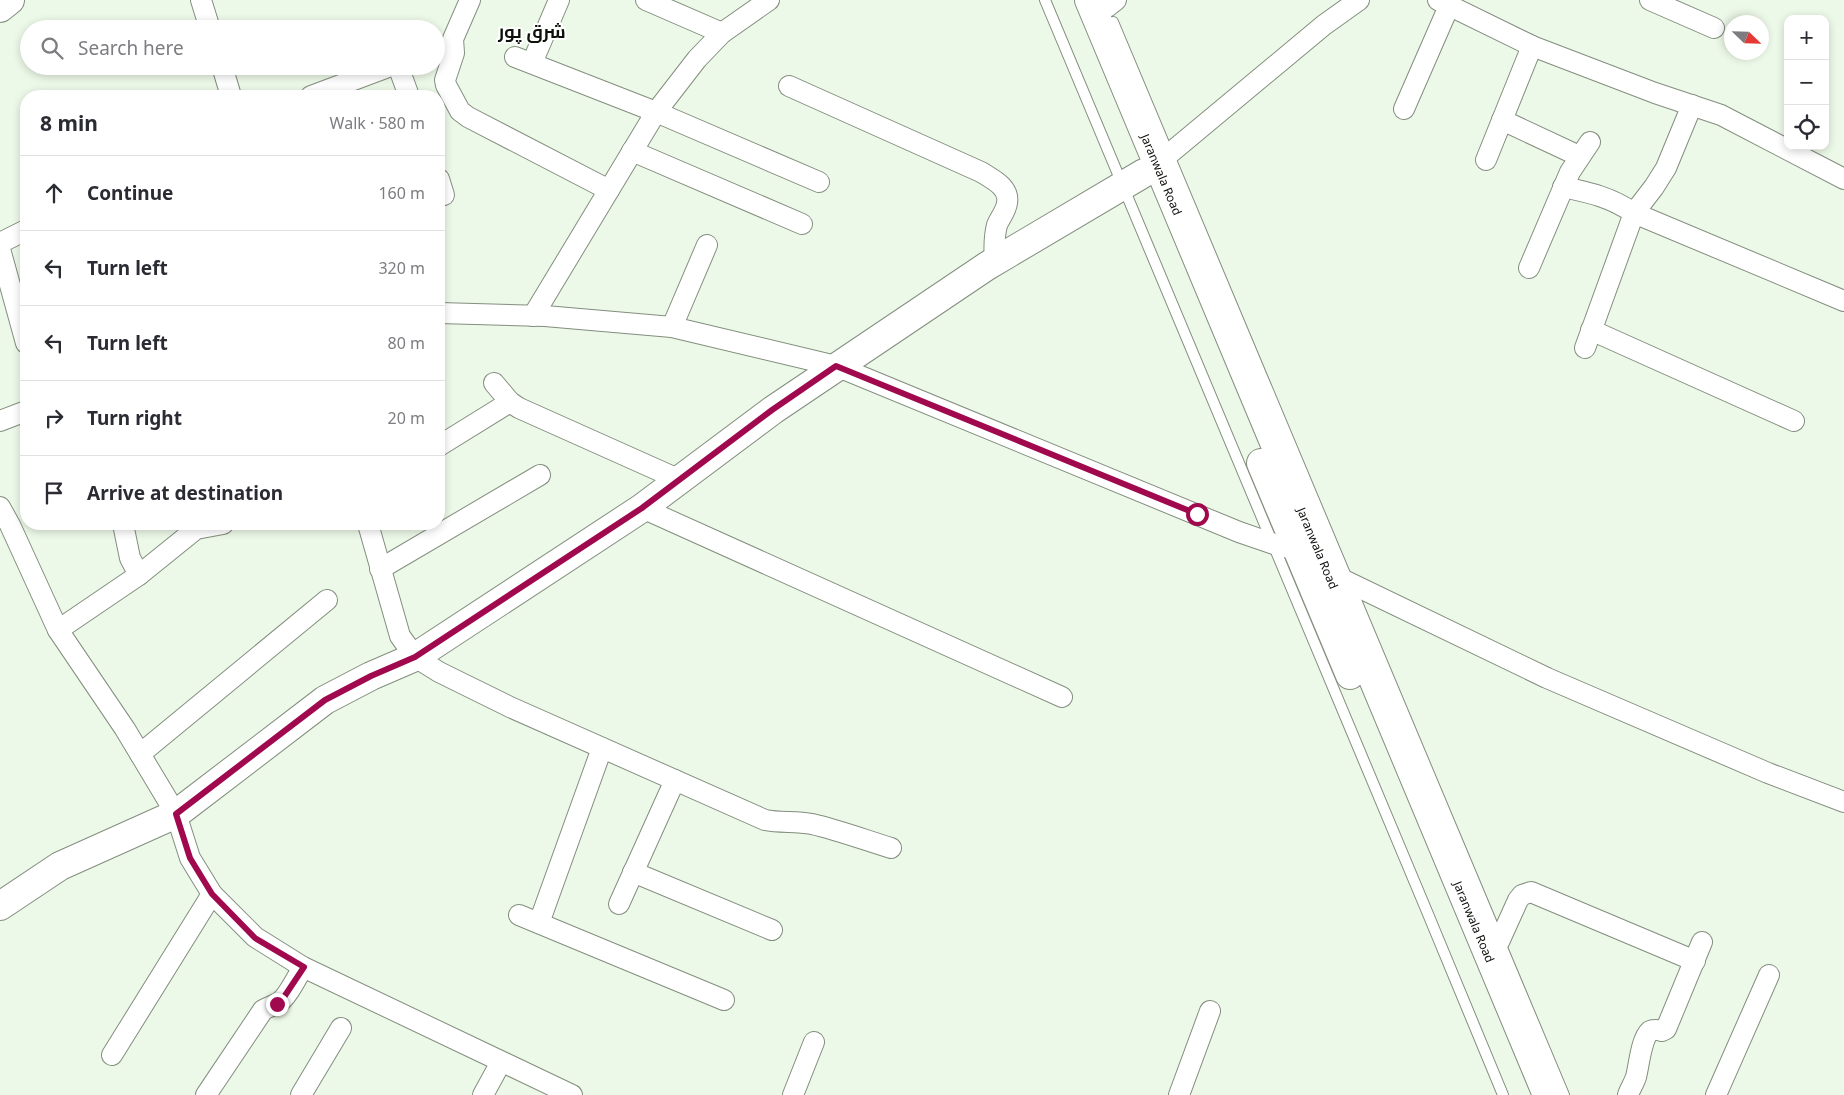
<!DOCTYPE html>
<meta charset="utf-8">
<style>
body{margin:0;font-family:"Noto Sans",Cairo,sans-serif;background:#f7f7f7;color:#2b2b33}
.controls{position:absolute;right:15px;top:15px;display:grid;overflow:hidden;border-radius:10px;box-shadow:0 2px 8px #0003}
.controls button{width:45px;height:45px;display:grid;place-items:center;padding:0;border:0;border-bottom:1px solid #e1e1e2;background:#fff;color:#2b2b33;font:25px sans-serif}
.compass{position:absolute;left:1724px;top:15px;width:45px;height:45px;border-radius:50%;background:#fff;box-shadow:0 2px 8px #0003;rotate:113deg}
.stop{position:absolute;width:15px;height:15px;margin:-11px;border:4px solid #a0094e;border-radius:50%;background:#fff}
.stop.end{background:#a0094e;border-color:#fff;box-shadow:0 1px 5px #0008}
.list{margin:0;padding:0;list-style:none}
h2{display:flex;justify-content:space-between;align-items:center;height:65px;margin:0;padding:0 20px;font-size:21px}
h2 small{font-size:16px;font-weight:400;color:#7c7c81}
.list li{display:grid;grid-template-columns:32px 1fr auto;gap:15px;align-items:center;box-sizing:border-box;height:75px;padding:0 20px;border-top:1px solid #e1e1e2}
.list b{display:block;font-size:19px;white-space:nowrap}
.list em{font-size:16px;font-style:normal;color:#7c7c81}
.icon{flex:none;width:28px;height:28px;fill:none;stroke:currentColor;stroke-width:2;stroke-linecap:round;stroke-linejoin:round}
.map{position:relative;flex:none;width:1844px;height:1095px;overflow:hidden}
.search{position:absolute;background:#fff;box-shadow:0 2px 8px #0003;left:20px;top:20px;width:425px;height:55px;display:flex;align-items:center;gap:12px;box-sizing:border-box;padding:0 18px;border-radius:28px;color:#7c7c81;font-size:19px}
.panel{position:absolute;background:#fff;box-shadow:0 2px 8px #0003;left:20px;top:90px;width:425px;height:440px;border-radius:20px}
.map>svg:first-child{display:block}
.lines{fill:none;stroke-linecap:round;stroke-linejoin:round}
.lane-casing{stroke:#838e7e;stroke-width:12}
.street-casing{stroke:#838e7e;stroke-width:22}
.secondary-casing{stroke:#838e7e;stroke-width:30}
.primary-casing{stroke:#838e7e;stroke-width:30}
.lane{stroke:#fff;stroke-width:10}
.street{stroke:#fff;stroke-width:20}
.secondary{stroke:#fff;stroke-width:28}
.primary{stroke:#fff;stroke-width:28}
.route{stroke:#a0094e;stroke-width:6}
.labels{text-anchor:middle;dominant-baseline:central;stroke-width:4;stroke-linejoin:round;paint-order:stroke}
.street-label{font-size:12px;fill:#0d110b;stroke:#fff}
.district-label{font-size:18px;font-weight:bold;fill:#0d110b;stroke:#fff}
</style>
<div class="map">
<svg width="1844" height="1095" viewBox="0 0 1844 1095">
<rect width="100%" height="100%" fill="#edf9e8"/>
<g class="lines">
<g class="lane-casing">
<g id="lane">
<path d="M1045,0L1428,914L1503,1095"/>
<path d="M1113,22L1564,1095"/>
</g>
</g>
<g class="street-casing">
<g id="street">
<path d="M201,0L210,29"/>
<path d="M470,0L453,39L454,53L445,80L446,85L460,111L468,117L609,190"/>
<path d="M646,0L722,33"/>
<path d="M1438,0L1532,46L1655,93L1721,115L1844,179"/>
<path d="M1650,0L1714,28"/>
<path d="M1107,7L1116,0"/>
<path d="M515,57L656,112L819,182"/>
<path d="M532,63L559,0"/>
<path d="M222,66L231,96"/>
<path d="M398,66L409,96"/>
<path d="M789,86L981,172C992,179 1010,187 1007,203C1006,211 1000,218 997,225C994,237 994,249 995,261"/>
<path d="M311,96L391,66"/>
<path d="M1404,109L1449,6"/>
<path d="M1502,120L1579,156"/>
<path d="M632,151L802,224"/>
<path d="M1486,160L1532,46"/>
<path d="M1157,164L1324,25L1359,0"/>
<path d="M439,179L444,195"/>
<path d="M1563,187C1591,193 1610,197 1634,213L1844,301"/>
<path d="M0,243L26,230"/>
<path d="M0,249L26,343"/>
<path d="M1529,268L1570,172L1590,142"/>
<path d="M439,313L545,316L672,327L836,366L1239,532L1274,544L1297,550"/>
<path d="M533,316L656,112L697,59L722,33L769,0"/>
<path d="M672,327L707,245"/>
<path d="M1591,330L1794,421"/>
<path d="M1585,348L1634,213L1654,187L1666,168L1692,105"/>
<path d="M494,383L510,402L519,408L680,480"/>
<path d="M0,421L26,411"/>
<path d="M439,446L510,402"/>
<path d="M0,507L10,525L58,630L125,729L176,814L190,858L212,894L255,937L303,967L572,1095"/>
<path d="M642,508L1062,697"/>
<path d="M123,524L130,558L139,575"/>
<path d="M368,524L400,636L415,657L439,672L510,707L765,820C780,823 796,821 812,824C838,830 865,840 891,848"/>
<path d="M380,569L540,475"/>
<path d="M1327,572L1547,678L1768,773L1844,802"/>
<path d="M58,630L139,575L196,529L223,524"/>
<path d="M140,754L327,600"/>
<path d="M633,872L772,930"/>
<path d="M619,904L675,780"/>
<path d="M519,915L724,1000"/>
<path d="M539,923L602,748"/>
<path d="M1499,942L1518,900L1522,895L1531,892L1695,961"/>
<path d="M112,1055L212,894"/>
<path d="M206,1095L263,1010C268,1007 273,1006 278,1003C287,998 297,977 303,967"/>
<path d="M301,1095L341,1028"/>
<path d="M483,1095L501,1062"/>
<path d="M793,1095L814,1042"/>
<path d="M1179,1095L1210,1011"/>
<path d="M1628,1095C1630,1089 1634,1083 1636,1077C1639,1066 1641,1039 1650,1031C1654,1029 1658,1030 1662,1031L1666,1029L1702,942"/>
<path d="M1716,1095L1769,975"/>
</g>
</g>
<g class="secondary-casing">
<g id="secondary">
<path d="M0,8L10,0"/>
<path d="M0,906L60,866L176,814L325,700L371,676L415,657L642,508L773,410L987,266L1144,173"/>
</g>
</g>
<g class="primary-casing">
<g id="primary">
<path id="s1" d="M1089,0L1547,1095"/>
<path d="M1261,463L1350,675"/>
</g>
</g>
<use href="#lane" class="lane"/>
<use href="#street" class="street"/>
<use href="#secondary" class="secondary"/>
<use href="#primary" class="primary"/>
</g>
<g class="lines">
<path class="route" d="M277,1004L284,997L304,967L255,938L212,894L190,858L176,814L325,700L371,676L415,657L642,508L772,410L836,366L1197,514"/>
</g>
<g class="labels">
<g class="street-label">
<text stroke="none"><textPath href="#s1" startOffset="189">Jaranwala Road</textPath></text>
<text stroke="none"><textPath href="#s1" startOffset="594">Jaranwala Road</textPath></text>
<text stroke="none"><textPath href="#s1" startOffset="999">Jaranwala Road</textPath></text>
</g>
<g class="district-label">
<text x="532" y="31">شرق پور</text>
</g>
</g>
</svg>
<div class="controls">
<button>+</button>
<button>−</button>
<button><svg class="icon" aria-label="locate" viewBox="0 0 24 24"><circle cx="12" cy="12" r="6"/><path d="M12 2v4M12 18v4M2 12h4M18 12h4"/></svg></button>
</div>
<svg class="compass" viewBox="-18 -18 36 36"><path d="M0-13l5 13h-10z" fill="#e53935"/><path d="M0 13l5-13h-10z" fill="#7c7c81"/></svg>
<div class="stop" style="left:1197px;top:514px"></div>
<div class="stop end" style="left:277px;top:1004px"></div>
<div class="search"><svg class="icon" aria-label="search" viewBox="0 0 24 24"><circle cx="10" cy="10" r="6"/><path d="M15 15l6 6"/></svg>Search here</div>
<section class="panel">
<h2>8 min<small>Walk · 580 m</small></h2>
<ul class="list">
<li><svg class="icon" aria-label="ahead" viewBox="0 0 24 24"><path d="M12 20V5M6 11l6-6 6 6"/></svg><div><b>Continue</b></div><em>160 m</em></li>
<li><svg class="icon" aria-label="left" viewBox="0 0 24 24"><path d="M17 20v-9H6M10 6l-5 5 5 5"/></svg><div><b>Turn left</b></div><em>320 m</em></li>
<li><svg class="icon" aria-label="left" viewBox="0 0 24 24"><path d="M17 20v-9H6M10 6l-5 5 5 5"/></svg><div><b>Turn left</b></div><em>80 m</em></li>
<li><svg class="icon" aria-label="right" viewBox="0 0 24 24"><path d="M7 20v-9h11M14 6l5 5-5 5"/></svg><div><b>Turn right</b></div><em>20 m</em></li>
<li><svg class="icon" aria-label="arrive" viewBox="0 0 24 24"><path d="M6 21V4h12l-3 4 3 4H6"/></svg><div><b>Arrive at destination</b></div></li>
</ul>
</section>
</div>
